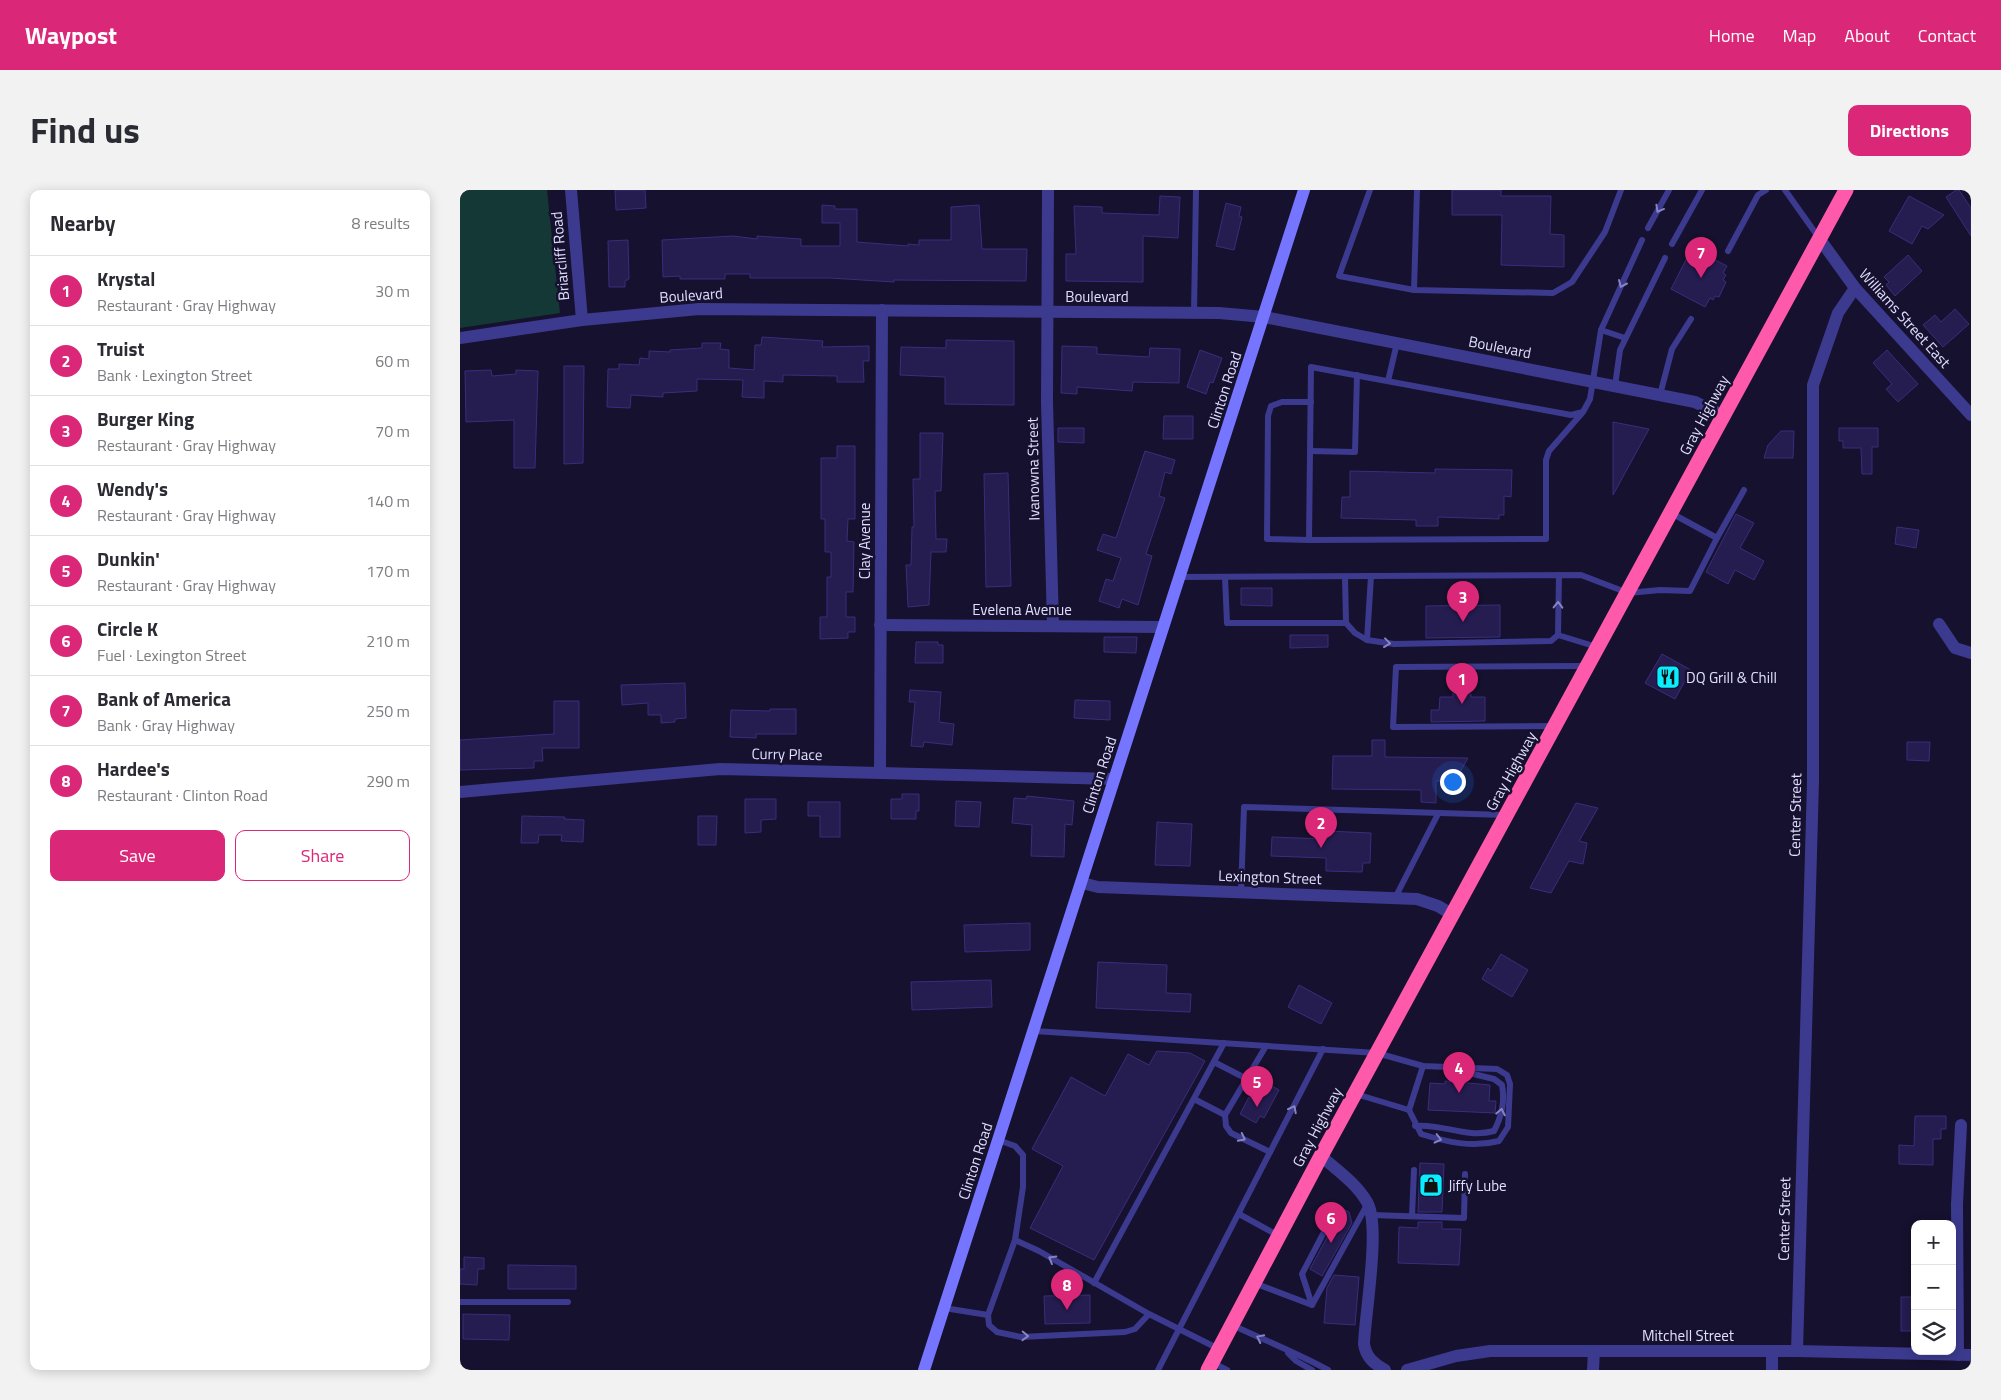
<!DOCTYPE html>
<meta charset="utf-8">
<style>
body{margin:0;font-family:"Titillium Web",sans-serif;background:#f2f2f3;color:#2b2b33}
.controls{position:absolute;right:15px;bottom:15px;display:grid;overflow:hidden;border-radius:10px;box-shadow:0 2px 12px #0003}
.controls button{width:45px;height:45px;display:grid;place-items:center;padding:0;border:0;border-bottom:1px solid #e1e1e2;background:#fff;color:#2b2b33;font:25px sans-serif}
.you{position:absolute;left:992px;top:591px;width:18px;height:18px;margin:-12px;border:4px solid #fff;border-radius:50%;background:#1a73e8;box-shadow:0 0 0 8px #1a73e833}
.badge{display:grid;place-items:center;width:32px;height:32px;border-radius:50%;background:#db2777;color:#fff;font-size:16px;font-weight:700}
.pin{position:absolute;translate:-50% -41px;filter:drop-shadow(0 1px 2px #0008)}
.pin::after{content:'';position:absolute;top:26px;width:18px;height:15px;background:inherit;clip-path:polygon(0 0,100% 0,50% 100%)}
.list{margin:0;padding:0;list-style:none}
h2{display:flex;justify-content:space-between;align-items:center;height:65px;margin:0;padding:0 20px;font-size:21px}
h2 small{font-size:16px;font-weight:400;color:#7c7c81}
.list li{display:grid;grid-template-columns:32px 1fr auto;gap:15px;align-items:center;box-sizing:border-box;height:70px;padding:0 20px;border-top:1px solid #e1e1e2}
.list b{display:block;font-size:19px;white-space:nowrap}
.list p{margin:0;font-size:16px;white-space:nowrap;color:#7c7c81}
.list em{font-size:16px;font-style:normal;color:#7c7c81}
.actions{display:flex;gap:10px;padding:15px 20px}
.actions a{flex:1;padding:11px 0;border:1px solid #db2777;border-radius:10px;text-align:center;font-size:18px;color:#db2777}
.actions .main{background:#db2777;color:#fff}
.icon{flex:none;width:28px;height:28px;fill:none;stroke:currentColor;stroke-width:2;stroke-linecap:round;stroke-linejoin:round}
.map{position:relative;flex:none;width:1511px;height:1180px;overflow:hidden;border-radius:10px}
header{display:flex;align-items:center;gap:30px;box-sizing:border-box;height:70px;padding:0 25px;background:#db2777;color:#fff}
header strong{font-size:24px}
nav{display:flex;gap:28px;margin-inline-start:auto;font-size:18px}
.intro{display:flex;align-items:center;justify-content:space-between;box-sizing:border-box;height:120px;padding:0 30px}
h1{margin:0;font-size:35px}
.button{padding:12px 22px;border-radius:10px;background:#db2777;color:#fff;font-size:18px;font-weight:700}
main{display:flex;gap:30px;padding:0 30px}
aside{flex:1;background:#fff;border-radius:10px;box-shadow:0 2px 12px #0003}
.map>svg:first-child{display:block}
.green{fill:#143836}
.building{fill:#251c50;stroke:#3b2d7c}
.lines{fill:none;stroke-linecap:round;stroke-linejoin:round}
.lane{stroke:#3c3a8e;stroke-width:6}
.street{stroke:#3c3a8e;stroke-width:12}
.secondary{stroke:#7575ff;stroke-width:12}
.highway{stroke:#ff59ac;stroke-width:15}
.oneway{stroke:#8684c1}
.labels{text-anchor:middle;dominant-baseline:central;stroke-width:5;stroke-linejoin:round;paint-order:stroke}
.street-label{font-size:15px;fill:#e1deff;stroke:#15112e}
.poi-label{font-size:15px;fill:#e1deff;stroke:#15112e;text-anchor:start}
</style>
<header>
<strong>Waypost</strong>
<nav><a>Home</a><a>Map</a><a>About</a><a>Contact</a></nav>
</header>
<div class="intro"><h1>Find us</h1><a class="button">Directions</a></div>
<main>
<aside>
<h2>Nearby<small>8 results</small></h2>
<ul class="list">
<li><span class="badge">1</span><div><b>Krystal</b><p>Restaurant · Gray Highway</p></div><em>30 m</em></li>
<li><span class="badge">2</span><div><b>Truist</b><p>Bank · Lexington Street</p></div><em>60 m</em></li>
<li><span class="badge">3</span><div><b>Burger King</b><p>Restaurant · Gray Highway</p></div><em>70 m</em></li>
<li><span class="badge">4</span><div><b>Wendy's</b><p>Restaurant · Gray Highway</p></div><em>140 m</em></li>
<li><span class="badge">5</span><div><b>Dunkin'</b><p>Restaurant · Gray Highway</p></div><em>170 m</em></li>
<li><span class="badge">6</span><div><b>Circle K</b><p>Fuel · Lexington Street</p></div><em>210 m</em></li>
<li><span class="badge">7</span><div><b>Bank of America</b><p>Bank · Gray Highway</p></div><em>250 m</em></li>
<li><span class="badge">8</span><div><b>Hardee's</b><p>Restaurant · Clinton Road</p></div><em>290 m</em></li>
</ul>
<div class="actions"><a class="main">Save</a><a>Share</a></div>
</aside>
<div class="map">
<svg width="1511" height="1180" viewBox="0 0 1511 1180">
<rect width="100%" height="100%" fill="#15112e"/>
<path class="green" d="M0,0H87L100,123L0,138Z"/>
<g class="building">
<path d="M155,0H185L186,18L156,20Z"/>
<path d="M992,0H1041V6H1091L1090,44L1104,45V77L1041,75L1042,25H992Z"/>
<path d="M1496,0H1499L1511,18V46L1486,7Z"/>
<path d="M700,6L720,7L718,48L683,46V92L606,91V64H616L614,16L642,17V23L699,25Z"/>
<path d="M1449,6L1484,25L1468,39L1462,36L1452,54L1429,41Z"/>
<path d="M766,13L781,17L779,26L782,27L774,60L756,56Z"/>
<path d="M362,15L375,16V19H397V52L448,56V54L459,55V50H491V17L519,15L522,59H567L566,91L434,90V92L370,88H290V84H265V89H220V86L203,87L202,50L273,46L297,49V46L341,49V56H380V33H362Z"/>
<path d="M168,50L169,89L165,91V97H149L148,51Z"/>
<path d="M1232,58L1267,76L1263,83L1266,85L1263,90L1266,92L1259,107L1255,106L1253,110L1250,108L1245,117L1211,99Z"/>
<path d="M1448,65L1462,81L1435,106L1426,95L1429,92L1424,87Z"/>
<path d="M1495,119L1509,134L1483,157L1463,135L1475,125L1481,132Z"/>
<path d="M302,147L363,151L362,157L409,156V171H403L404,192H377V186L323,185V192L304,191V208L282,207L283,190L237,189V201L203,203V207L171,205L170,218L147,217L148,179H159V174L179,175L180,168L189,169V161L210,162V160L242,158V153H261L260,159L269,160V178L294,180L295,155H301Z"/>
<path d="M486,150L554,151V215L485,214V187L440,185L441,157L486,158Z"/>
<path d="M602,156L637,157V164L689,167L690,158L720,159L719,193L673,192L672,201L617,197V204L601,203Z"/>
<path d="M740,160L762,168L753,193L750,192L746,204L727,197Z"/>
<path d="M1427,160L1458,194L1438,212L1426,199L1432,194L1413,173Z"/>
<path d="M104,176H124L123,273L104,274Z"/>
<path d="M31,180L32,186L56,184V180L78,181L75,278H54V230L6,232L5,181Z"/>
<path d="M704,226H733V249H703Z"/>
<path d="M1153,232L1189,239L1153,305Z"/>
<path d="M598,238H624V253L598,252Z"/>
<path d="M1379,238H1418V257H1412V284H1402L1401,258H1383V251H1379Z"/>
<path d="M1321,241H1334L1333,268H1304L1308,255Z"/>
<path d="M460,243H483L481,301H475L476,349H487L486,362H471L469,415L448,417L446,375H451L452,337H454L453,289H460Z"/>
<path d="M377,256H395V329H388L387,351L394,352L393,402H386V427H395V442H388V448L360,449V427H367V387H371V362H365V329H361V268H377Z"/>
<path d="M685,261L715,270L711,284L705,282L699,306L705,308L686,364L692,366L678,415L662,409L659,418L639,411L646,389L653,391L661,368L637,360L643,344L656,348Z"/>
<path d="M975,279L1052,280L1051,307L1044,306V325H1039V329L978,327V336H956V330L881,328L882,307H890V281L975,283Z"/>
<path d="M548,283L551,396L526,397L524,284Z"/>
<path d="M1276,324L1294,333L1280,358L1304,371L1294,390L1275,380L1268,394L1246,382Z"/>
<path d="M1437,337L1459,340L1456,358L1435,354Z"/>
<path d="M781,398H812V416L781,415Z"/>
<path d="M1040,415V447L966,448V416Z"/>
<path d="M830,445H868V457L830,458Z"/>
<path d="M644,447H677L676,463L644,462Z"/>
<path d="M456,452H478V455H483V473H455Z"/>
<path d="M1202,464L1231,480L1215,509L1185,493Z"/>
<path d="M225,493L226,528L215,529V532L201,533V525H188V513L162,515L161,495Z"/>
<path d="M450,500L481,502L479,532L494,534L492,555L464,552L463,557L451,556L455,512H449Z"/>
<path d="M993,503L1011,504V507H1025V531L971,532V520H979L980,507H993Z"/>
<path d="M615,510L650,511V530L614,528Z"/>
<path d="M94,511H119V558H82L83,571H74V578L0,580V550L94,544Z"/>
<path d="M310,519H336V544H296V548L270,547L271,520L310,521Z"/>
<path d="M912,550H925V567L1008,568L995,591H976V613L961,612V600L872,599L873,566H912Z"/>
<path d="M1447,552H1470L1469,571L1447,570Z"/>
<path d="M442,604H459V621H456V629H431V609H442Z"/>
<path d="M567,606L614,611L612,635L605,634L604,667L571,666L572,635L552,633L554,608L566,609Z"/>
<path d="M285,609H316V629L301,630V642L285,643Z"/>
<path d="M496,611L521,612L519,637L495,636Z"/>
<path d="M348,612H380V647H360V626H348Z"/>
<path d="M1116,613L1138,618L1119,651L1127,653L1123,674L1109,671L1091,703L1070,698Z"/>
<path d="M62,626L105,627L104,629L124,630L123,652L101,651L102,645H79L78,653H61Z"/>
<path d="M238,626H257L256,655H238Z"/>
<path d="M697,632L732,634L730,676L695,675Z"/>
<path d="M867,641L911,643L910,673H903L902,682L866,681V668L811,666L812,647L866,649Z"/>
<path d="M570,733V760L505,762L504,735Z"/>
<path d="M1041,764L1068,780L1052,807L1022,789L1028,778L1031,781Z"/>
<path d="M638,772L707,775L706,803L731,804L730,822L636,818Z"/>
<path d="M531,790L532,817L452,820L451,792Z"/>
<path d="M839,795L872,813L861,834L828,817Z"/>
<path d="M697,861L730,863L745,871L634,1070L570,1038L603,976L572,959L611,887L645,906L668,864L689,875Z"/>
<path d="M802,891L819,900L804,928L800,926L796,933L780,924L789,907L792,909Z"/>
<path d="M985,891L1030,895L1029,911H1036L1035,923L968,920L970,893L985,894Z"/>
<path d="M1455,926H1486V939H1481V949H1473V975L1439,974V955L1454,956Z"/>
<path d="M960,973L984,974L982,1022H958Z"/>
<path d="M881,1018L889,1022L892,1033L862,1086L850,1079L877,1029L882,1026Z"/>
<path d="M958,1032H982V1039H1001L999,1075L938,1073L939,1037L958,1038Z"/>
<path d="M4,1067L24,1068V1079H18L17,1095L0,1094V1079H4Z"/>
<path d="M48,1075L116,1076V1099H48Z"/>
<path d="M874,1085L899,1087L895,1135L864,1133L867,1098Z"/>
<path d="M630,1105V1133L585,1134L584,1106Z"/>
<rect x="1441" y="1107" width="14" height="34"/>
<path d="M3,1124L50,1125L49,1150L3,1149Z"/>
</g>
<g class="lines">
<g class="lane">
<path d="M910,0L879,86L954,100"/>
<path d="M957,0L954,100L1093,103L1112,92L1145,42L1161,0"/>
<path d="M1325,0L1359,48"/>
<path d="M1188,38L1209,0"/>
<path d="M1212,54L1242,0"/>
<path d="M1268,61L1298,5L1306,0"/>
<path d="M734,123L736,0"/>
<path d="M1141,140L1165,148"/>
<path d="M928,191L937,153"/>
<path d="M1155,196L1160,160L1205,68"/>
<path d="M1200,205L1212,159L1231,129"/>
<path d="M1123,222L1089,261L1086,270V349L849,350L851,177L1111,225L1123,222L1130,209L1141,140L1182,50"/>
<path d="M850,261L895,262L897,185"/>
<path d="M1257,348L1284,300"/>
<path d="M849,350L807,349L808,226L811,216L822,212H851"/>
<path d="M911,386L907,450L934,454L1091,451L1098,445L1099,385"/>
<path d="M720,387L1121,385L1168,403L1200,400L1230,401L1257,348L1211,323"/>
<path d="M765,387L767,433H886L885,387"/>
<path d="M886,433L895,443L907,450"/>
<path d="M1098,445L1137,457"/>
<path d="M1094,536L933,537L936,477L1127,476"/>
<path d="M781,702L784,617L1045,625"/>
<path d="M935,708L978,624"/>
<path d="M574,841L917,863L963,876L1037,879L1047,885L1050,894L1048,937L1039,951C1012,958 987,952 961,944L949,920L896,904"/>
<path d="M806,856L765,925L766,936L771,943L810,962"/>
<path d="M754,872L787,889"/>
<path d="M734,909L765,925"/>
<path d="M949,920L963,876"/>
<path d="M955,936C982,933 1006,949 1034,941C1042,926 1045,911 1042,895L1034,889L993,879"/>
<path d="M538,950L555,956L563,965V997L555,1050"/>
<path d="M779,1024L819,1046"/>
<path d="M911,1025L1004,1028L1005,984"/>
<path d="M952,1026L954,980"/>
<path d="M634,1093L764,853"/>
<path d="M794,1093L852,1115L907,1015"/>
<path d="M0,1112H108"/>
<path d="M852,1115L842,1084L874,1023L877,1024"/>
<path d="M484,1118L528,1125"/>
<path d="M689,1124L675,1139L665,1142L561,1147L537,1142L529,1135L528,1125L555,1050L579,1061L689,1124L759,1159"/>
<path d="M772,1135C804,1150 837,1163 868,1180"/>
<path d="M828,1163L836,1171L852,1180"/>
<path d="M753,1173L767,1180"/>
<path d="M698,1180L863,859"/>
</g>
<g class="street">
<path d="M111,0L122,130"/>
<path d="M588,0L587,212L593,435"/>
<path d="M1359,48L1395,98L1511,225"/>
<path d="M0,148L122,130L239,119L759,123L804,127L1235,212L1264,226"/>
<path d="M1479,434L1495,458L1511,463"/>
<path d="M420,435L703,437"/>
<path d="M420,582L422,120"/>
<path d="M0,602L260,579L654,589"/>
<path d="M622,693L638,697L957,709L978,716L993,725"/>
<path d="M861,966C877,980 896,993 907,1012C921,1035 905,1124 904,1154C906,1167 913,1173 925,1180"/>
<path d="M1312,1161V1180"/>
<path d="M1337,1161L1353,592V195L1378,123L1395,98"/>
<path d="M1498,1165L1497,1014L1501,935"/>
<path d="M947,1180L996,1166L1030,1161H1337L1511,1165"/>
<path d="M1133,1180L1134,1161"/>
</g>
<path class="secondary" d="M464,1180L844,0"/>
<path class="highway" d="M748,1180L861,966L1386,0"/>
</g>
<defs><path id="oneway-chevron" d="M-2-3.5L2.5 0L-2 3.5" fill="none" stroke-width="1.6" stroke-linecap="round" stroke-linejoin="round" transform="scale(1.25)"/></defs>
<g class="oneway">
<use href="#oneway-chevron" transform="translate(1199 19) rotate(119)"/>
<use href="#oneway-chevron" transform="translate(1162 94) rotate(114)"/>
<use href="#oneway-chevron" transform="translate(1098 415) rotate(-89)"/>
<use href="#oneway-chevron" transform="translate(927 453) rotate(7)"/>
<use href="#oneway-chevron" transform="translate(833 919) rotate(-63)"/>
<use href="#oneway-chevron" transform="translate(1041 922) rotate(-79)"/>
<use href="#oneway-chevron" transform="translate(782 948) rotate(27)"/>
<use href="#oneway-chevron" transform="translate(978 949) rotate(14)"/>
<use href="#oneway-chevron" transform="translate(592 1069) rotate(-150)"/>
<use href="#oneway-chevron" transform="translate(565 1146) rotate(2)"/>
<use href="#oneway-chevron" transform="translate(800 1148) rotate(-154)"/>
</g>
<defs>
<g id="restaurant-square" transform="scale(1.25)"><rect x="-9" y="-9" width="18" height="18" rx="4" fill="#0aecff" stroke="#15112e"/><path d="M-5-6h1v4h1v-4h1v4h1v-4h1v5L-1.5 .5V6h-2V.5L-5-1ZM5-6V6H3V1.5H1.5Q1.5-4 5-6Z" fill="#111"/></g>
<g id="shop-square" transform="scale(1.25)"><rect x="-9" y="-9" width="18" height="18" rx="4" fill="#0aecff" stroke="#15112e"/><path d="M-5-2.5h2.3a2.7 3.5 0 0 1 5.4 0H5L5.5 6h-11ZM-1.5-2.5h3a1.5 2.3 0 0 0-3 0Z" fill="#111"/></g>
</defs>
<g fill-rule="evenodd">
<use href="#restaurant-square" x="1208" y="487"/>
<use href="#shop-square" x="971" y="995"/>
</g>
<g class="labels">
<g class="street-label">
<text transform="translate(100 66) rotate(-95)">Briarcliff Road</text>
<text transform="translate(231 105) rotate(-4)">Boulevard</text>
<text x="637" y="106">Boulevard</text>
<text transform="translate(1445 128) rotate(48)">Williams Street East</text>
<text transform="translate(1040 157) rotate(11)">Boulevard</text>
<text transform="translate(764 200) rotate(-72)">Clinton Road</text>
<text transform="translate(1244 225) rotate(-62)">Gray Highway</text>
<text transform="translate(573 279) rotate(-91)">Ivanowna Street</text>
<text transform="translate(404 351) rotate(-90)">Clay Avenue</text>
<text x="562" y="419">Evelena Avenue</text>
<text transform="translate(327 564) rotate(1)">Curry Place</text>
<text transform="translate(1051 581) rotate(-61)">Gray Highway</text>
<text transform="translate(639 585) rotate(-72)">Clinton Road</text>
<text transform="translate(1335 625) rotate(-89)">Center Street</text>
<text transform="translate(810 687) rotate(2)">Lexington Street</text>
<text transform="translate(857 937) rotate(-62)">Gray Highway</text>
<text transform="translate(515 971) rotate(-72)">Clinton Road</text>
<text transform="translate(1324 1029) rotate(-89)">Center Street</text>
<text x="1228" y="1145">Mitchell Street</text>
</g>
<g class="poi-label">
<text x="1226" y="487">DQ Grill &amp; Chill</text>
<text x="988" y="995">Jiffy Lube</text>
</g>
</g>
</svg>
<div class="controls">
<button>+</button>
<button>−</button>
<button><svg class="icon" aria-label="layers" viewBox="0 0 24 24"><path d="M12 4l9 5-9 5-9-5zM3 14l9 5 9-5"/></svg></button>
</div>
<div class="you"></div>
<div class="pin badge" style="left:1002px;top:514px">1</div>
<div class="pin badge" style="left:861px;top:658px">2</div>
<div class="pin badge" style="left:1003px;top:432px">3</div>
<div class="pin badge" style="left:999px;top:903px">4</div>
<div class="pin badge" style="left:797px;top:917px">5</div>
<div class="pin badge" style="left:871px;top:1053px">6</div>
<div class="pin badge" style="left:1241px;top:88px">7</div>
<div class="pin badge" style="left:607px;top:1120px">8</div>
</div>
</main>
